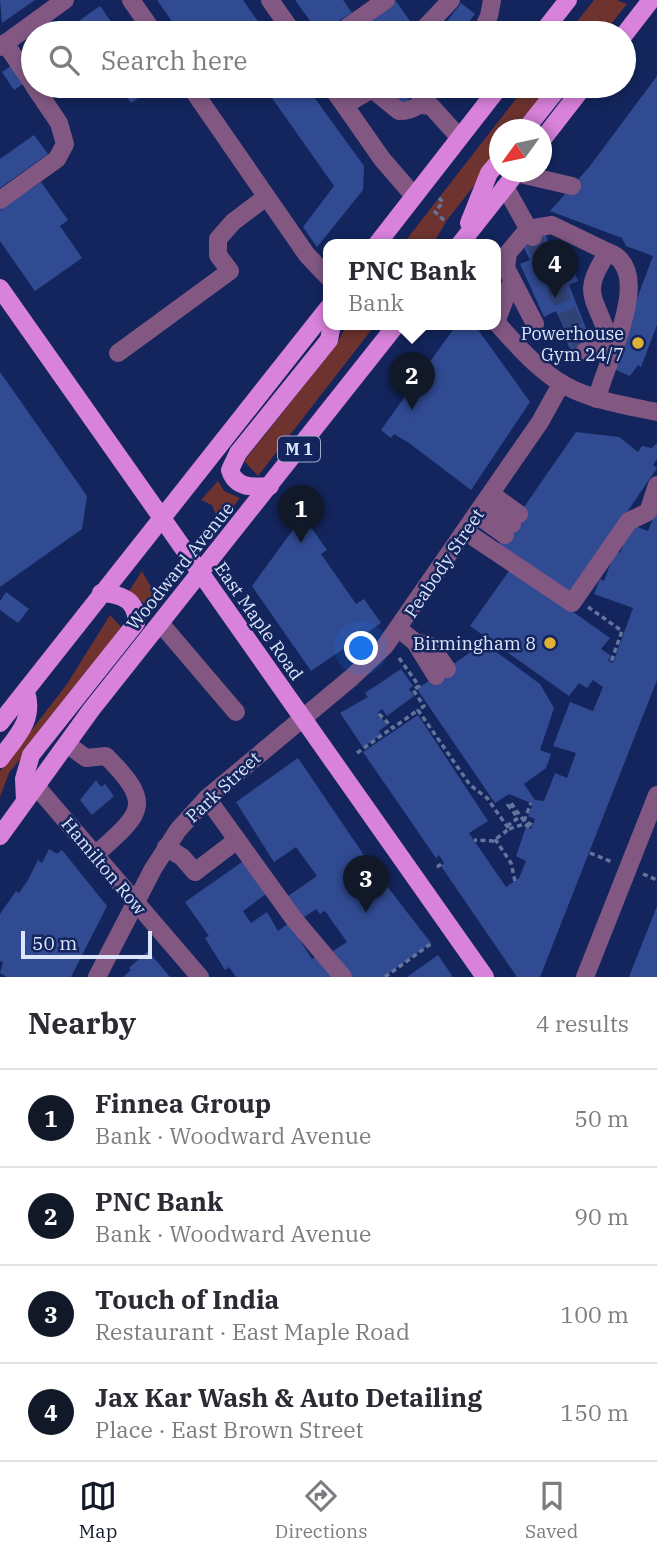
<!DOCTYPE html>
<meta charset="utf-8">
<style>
body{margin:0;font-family:"IBM Plex Serif",serif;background:#f7f7f7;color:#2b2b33}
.compass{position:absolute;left:489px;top:119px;width:63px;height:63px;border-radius:50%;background:#fff;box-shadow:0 4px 10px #0003;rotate:237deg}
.scale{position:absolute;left:21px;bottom:18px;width:131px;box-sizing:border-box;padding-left:7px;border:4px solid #dce5fa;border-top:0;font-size:19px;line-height:24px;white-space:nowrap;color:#dce5fa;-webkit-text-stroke:5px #13255c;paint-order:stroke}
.you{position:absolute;left:362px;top:649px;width:24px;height:24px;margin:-18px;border:5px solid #fff;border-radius:50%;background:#1a73e8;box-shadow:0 0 0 10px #1a73e833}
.badge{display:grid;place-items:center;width:46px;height:46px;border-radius:50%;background:#111827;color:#fff;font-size:23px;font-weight:700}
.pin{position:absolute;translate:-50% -58px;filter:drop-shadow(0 2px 4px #0008)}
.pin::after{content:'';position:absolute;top:37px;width:24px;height:21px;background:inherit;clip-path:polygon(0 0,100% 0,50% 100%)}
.popup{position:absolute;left:323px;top:239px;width:178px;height:91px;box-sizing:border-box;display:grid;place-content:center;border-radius:14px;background:#fff;filter:drop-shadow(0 2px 5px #0005);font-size:23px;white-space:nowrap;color:#7c7c81}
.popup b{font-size:26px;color:#2b2b33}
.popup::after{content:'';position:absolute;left:50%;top:100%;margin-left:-14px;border:14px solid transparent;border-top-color:#fff}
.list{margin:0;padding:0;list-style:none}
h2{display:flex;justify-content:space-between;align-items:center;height:91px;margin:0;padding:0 28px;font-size:30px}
h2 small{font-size:23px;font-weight:400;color:#7c7c81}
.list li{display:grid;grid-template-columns:46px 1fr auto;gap:21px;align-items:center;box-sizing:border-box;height:98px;padding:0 28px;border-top:2px solid #e1e1e2}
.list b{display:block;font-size:26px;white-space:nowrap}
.list p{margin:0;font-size:23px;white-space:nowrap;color:#7c7c81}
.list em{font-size:23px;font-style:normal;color:#7c7c81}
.icon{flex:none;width:38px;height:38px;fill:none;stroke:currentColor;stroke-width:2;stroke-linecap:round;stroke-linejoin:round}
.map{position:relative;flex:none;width:657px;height:977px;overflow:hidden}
.search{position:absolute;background:#fff;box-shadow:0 4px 10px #0003;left:21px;right:21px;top:21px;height:77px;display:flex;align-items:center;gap:18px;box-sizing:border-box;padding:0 24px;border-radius:38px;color:#7c7c81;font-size:26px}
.sheet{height:483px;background:#fff}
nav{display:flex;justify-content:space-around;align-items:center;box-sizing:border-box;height:98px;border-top:2px solid #e1e1e2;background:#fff;font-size:19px;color:#7c7c81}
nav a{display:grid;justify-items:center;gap:4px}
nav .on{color:#111827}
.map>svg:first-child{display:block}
.green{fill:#6e332f}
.building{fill:#314b93}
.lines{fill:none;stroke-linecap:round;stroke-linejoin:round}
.minor-tunnel{stroke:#314274;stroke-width:18;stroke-dasharray:18 9;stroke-linecap:butt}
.path{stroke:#65749d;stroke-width:3.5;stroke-dasharray:5 3.5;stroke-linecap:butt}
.minor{stroke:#825883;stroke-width:18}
.major{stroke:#d982db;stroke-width:18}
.poi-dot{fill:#e0b034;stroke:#13255c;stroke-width:2.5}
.labels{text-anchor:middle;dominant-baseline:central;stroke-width:5;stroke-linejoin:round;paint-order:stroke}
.shield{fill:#13255c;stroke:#a0abcb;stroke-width:2}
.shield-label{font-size:16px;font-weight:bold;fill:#dce5fa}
.poi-label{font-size:18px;fill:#dce5fa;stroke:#13255c;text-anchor:end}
.street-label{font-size:18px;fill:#dce5fa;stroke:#13255c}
</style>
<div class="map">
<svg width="657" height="977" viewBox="0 0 657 977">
<rect width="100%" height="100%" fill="#13255c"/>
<g class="green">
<path d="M594,0H617L627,4L604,33H568Z"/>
<path d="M526,86H553L519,129L500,130L499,154L447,220L433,244H403Z"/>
<path d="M347,324H376L258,476L244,461L337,344Z"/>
<path d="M218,481L224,491L240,498L220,525L212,505L201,500Z"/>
<path d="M142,571L151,587L165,595L157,604L148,607L129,591Z"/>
<path d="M110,615L124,630L9,773L0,797V771L67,684Z"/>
</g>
<g class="building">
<path d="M0,0H35L2,23Z"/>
<path d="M157,0H243L266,33H180Z"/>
<path d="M295,0H343L352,13L319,33Z"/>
<path d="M396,1L414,27L405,33H351Z"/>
<path d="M461,3L475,14L460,33H438Z"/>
<path d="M100,6L119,33H58L75,21L76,23Z"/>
<path d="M14,64L26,82L14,90L2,72Z"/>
<path d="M657,76V325L641,367L638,365L630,376L611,368L653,256L626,246L622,238L550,211L590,166Z"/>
<path d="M119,86H156L131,103Z"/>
<path d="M269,86H306L364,166L363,190L317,247L303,227L334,186L265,88Z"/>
<path d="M397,86H419L402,108L388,97Z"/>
<path d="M34,135L48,154L0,188V159Z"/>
<path d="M41,182L68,220L60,226L82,258L35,291L0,241V210Z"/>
<path d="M544,232L554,254L565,249L578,281L569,285L591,341L587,343L581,360L574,358L566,340L569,339L556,311L544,317L520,264L530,260L523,246Z"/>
<path d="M457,324H474L530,402L471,490L409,443L394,434L391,438L381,430Z"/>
<path d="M0,372L87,496L82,529L0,587Z"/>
<path d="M576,432L619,437L638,452L642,446L652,448L657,443V459L653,465L657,468L570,596L497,546Z"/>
<path d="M657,509V680L540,977H517L441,866L444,863L439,855L436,858L363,752L418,715L488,821L469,833L506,887L519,878L526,861L516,856L526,827L531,829L535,819L528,816L533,804L509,794L495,803L417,689L484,643L540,684L554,708L540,750L551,754L546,768L524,784L535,800L544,801L555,773L567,778L576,753L553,746L570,702L593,711L603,687L593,680L587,688L579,683L569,696L470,626L511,568L610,638L601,649L611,656L608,660L613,663L633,608L594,594L600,579L604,581L615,551L620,553L632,525L648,531Z"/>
<path d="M303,516L327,550L321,554L356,604L364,599L381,623L311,671L252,586Z"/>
<path d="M6,592L29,609L18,623L0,610V601Z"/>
<path d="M401,669L413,686L409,689L414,696L387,716L382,709L378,712L380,715L374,720L380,716L387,725L379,731L381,735L363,747L340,713L368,697L365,693Z"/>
<path d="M298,758L372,867L431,943L384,977H353L333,951L347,942L325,911L320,914L316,909L303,918L288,896L317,876L296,847L274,862L236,802Z"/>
<path d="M96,780L101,787L105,784L114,796L92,815L80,800Z"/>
<path d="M49,849L57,854L62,850L107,906L71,977H7L0,973L3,962L0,961V914L16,891L19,893L28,880L38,860L42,863Z"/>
<path d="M245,860L266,894L243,911L251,923L267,912L278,931L289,923L312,959L317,956L335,977H236L229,967L225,970L205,938L209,936L185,902Z"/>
<path d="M657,906V977H629Z"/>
<path d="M148,951L170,977H123L131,970L129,968Z"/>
<path d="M438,955L453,977H407Z"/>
</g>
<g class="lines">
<path class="minor-tunnel" d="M533,237L585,351"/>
<g class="path">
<path d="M439,198L443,202L435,212L446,222"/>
<path d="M588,607L622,631L611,662"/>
<path d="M399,658L419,686L413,690L424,706L418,710L470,785L487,798L509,829L493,841L474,840"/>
<path d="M379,714L393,728L418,710"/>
<path d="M357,753L392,728"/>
<path d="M524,821L531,803"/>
<path d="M507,826L518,818L508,805L511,803L524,821L532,825"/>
<path d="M509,829L524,824L531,828"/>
<path d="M495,839L511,863L515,881"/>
<path d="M590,853L612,862"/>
<path d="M437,867L444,862"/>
<path d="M643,874L657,880"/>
<path d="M385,977L432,943"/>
</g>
<g class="minor">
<path d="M131,0L154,33"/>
<path d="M270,0L293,33"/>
<path d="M339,33L386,0"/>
<path d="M420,33L451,0"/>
<path d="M481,33L489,16L492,0"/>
<path d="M5,43L33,84"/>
<path d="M0,47L65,0"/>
<path d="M190,86L307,255L328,277"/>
<path d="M331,86L382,159L414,196"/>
<path d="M345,105L372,89L399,111C419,111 422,100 433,86"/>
<path d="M422,105L431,106L459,137"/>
<path d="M516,173L572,186"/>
<path d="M505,187L533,237"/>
<path d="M0,200L57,159L65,144L59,123L34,86"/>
<path d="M496,322C555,389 569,395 657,412"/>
<path d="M496,322L512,281"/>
<path d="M535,324L506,268L508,253L528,229L552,225L608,252"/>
<path d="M585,351H597L609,340C596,296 579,295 608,252C657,270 605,362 597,399"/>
<path d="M118,353L230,271L218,255V239L233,222L266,197"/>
<path d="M491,494L519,514"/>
<path d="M484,504L512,524"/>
<path d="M477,515L505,535"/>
<path d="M466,532L572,603L629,521L648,512L657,485"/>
<path d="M161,624L236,712"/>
<path d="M399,629L415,642L436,676"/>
<path d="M415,642L431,646L447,669"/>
<path d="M67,744L86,758L106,756C155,805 142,813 95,855"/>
<path d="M36,786L200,977"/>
<path d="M207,798L294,919L343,977"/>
<path d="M166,847L182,857L195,872L237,840"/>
<path d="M97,977L153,869L178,830L207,798L351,678L385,646L540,422L560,386"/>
<path d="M585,977L657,795"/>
</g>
<g class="major">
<path d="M542,33L568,0"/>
<path d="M624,35L651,0"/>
<path d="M525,130L560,86"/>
<path d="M542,140L584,86"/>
<path d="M469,223L489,173L500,160"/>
<path d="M377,244L500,86"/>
<path d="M460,244L517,172"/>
<path d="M0,288L485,977"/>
<path d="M270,486C253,487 236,489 230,470L238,453L329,340L332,324"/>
<path d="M0,723L328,308"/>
<path d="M0,759C16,737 35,720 26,692"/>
<path d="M25,800L24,779L31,755L136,623C138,600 121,594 101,593"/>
<path d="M0,836L91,710L397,324"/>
</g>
</g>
<g class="poi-dot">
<circle cx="638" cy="343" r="7"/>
<circle cx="550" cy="643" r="7"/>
</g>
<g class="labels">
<rect class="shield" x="278" y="436.5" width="42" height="25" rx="5"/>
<g class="shield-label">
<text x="299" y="449">M 1</text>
</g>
<g class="poi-label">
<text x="624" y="333">Powerhouse<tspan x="624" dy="21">Gym 24/7</tspan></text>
<text x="536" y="643">Birmingham 8</text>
</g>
<g class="street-label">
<text transform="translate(444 563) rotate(-56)">Peabody Street</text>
<text transform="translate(180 566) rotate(-51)">Woodward Avenue</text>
<text transform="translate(259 621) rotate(55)">East Maple Road</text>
<text transform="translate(223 787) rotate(-43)">Park Street</text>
<text transform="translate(104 866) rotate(50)">Hamilton Row</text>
</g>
</g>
</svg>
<svg class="compass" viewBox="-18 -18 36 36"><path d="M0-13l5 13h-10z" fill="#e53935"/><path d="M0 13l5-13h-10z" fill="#7c7c81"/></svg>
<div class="scale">50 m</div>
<div class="you"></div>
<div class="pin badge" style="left:301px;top:543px">1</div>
<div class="pin badge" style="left:412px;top:410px">2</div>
<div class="popup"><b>PNC Bank</b>Bank</div>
<div class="pin badge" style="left:366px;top:913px">3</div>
<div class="pin badge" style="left:555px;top:298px">4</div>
<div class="search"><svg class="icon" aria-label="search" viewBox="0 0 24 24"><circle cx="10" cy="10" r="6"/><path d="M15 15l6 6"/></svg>Search here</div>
</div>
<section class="sheet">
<h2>Nearby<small>4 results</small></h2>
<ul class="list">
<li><span class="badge">1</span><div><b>Finnea Group</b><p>Bank · Woodward Avenue</p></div><em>50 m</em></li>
<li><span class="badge">2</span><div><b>PNC Bank</b><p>Bank · Woodward Avenue</p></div><em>90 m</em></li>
<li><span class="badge">3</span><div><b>Touch of India</b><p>Restaurant · East Maple Road</p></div><em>100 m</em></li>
<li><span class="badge">4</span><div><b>Jax Kar Wash &amp; Auto Detailing</b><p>Place · East Brown Street</p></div><em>150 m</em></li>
</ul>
</section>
<nav>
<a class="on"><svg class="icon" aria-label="map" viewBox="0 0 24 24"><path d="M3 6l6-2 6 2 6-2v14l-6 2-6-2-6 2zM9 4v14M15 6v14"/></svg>Map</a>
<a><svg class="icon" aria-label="directions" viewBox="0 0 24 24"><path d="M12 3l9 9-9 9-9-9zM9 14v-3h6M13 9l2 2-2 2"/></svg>Directions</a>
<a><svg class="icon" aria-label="saved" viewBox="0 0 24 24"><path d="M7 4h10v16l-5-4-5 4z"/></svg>Saved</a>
</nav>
